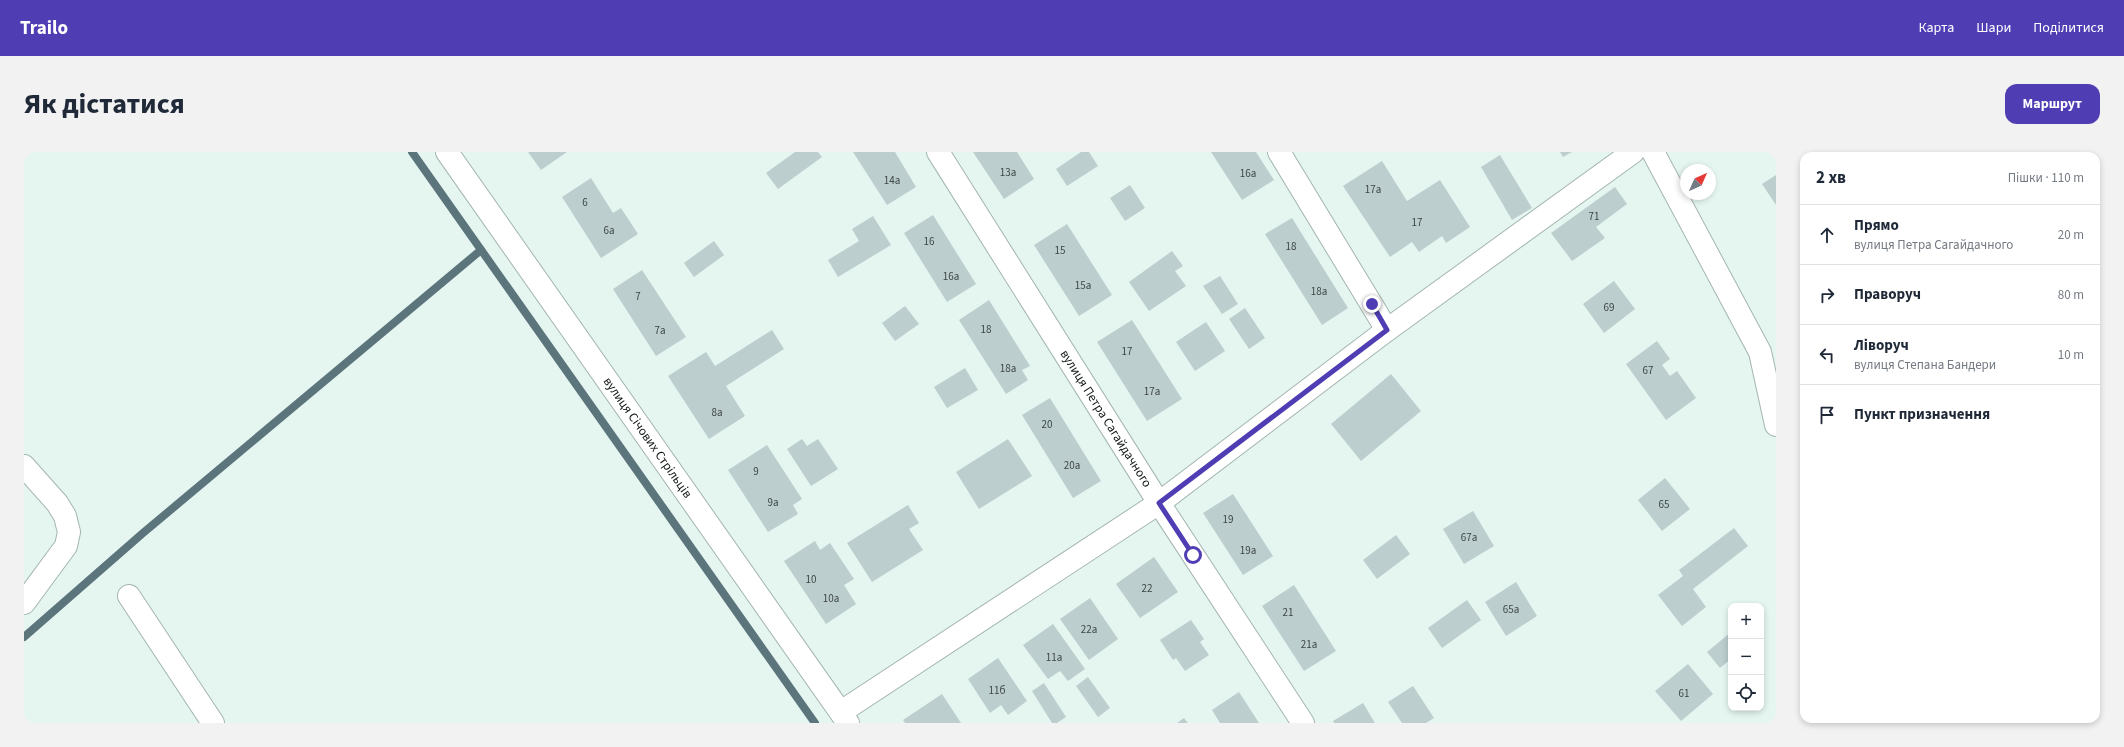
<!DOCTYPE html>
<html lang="uk">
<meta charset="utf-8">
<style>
body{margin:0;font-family:"Source Sans 3",sans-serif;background:#f2f2f3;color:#1f2937}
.controls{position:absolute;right:12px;bottom:12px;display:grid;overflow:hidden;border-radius:8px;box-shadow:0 2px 6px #0003}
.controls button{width:36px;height:36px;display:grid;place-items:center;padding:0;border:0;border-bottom:1px solid #e0e1e3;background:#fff;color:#1f2937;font:20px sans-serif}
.compass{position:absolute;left:1656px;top:12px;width:36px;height:36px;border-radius:50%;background:#fff;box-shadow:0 2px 6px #0003;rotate:45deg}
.stop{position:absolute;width:12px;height:12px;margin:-9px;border:3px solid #4f3db4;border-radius:50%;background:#fff}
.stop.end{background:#4f3db4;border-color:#fff;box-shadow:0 1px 4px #0008}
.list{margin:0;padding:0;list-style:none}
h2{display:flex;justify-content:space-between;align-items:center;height:52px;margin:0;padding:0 16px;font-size:17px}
h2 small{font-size:13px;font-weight:400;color:#747a83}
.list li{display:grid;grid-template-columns:26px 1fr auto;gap:12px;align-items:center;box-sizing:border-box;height:60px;padding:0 16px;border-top:1px solid #e0e1e3}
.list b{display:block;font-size:15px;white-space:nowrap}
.list p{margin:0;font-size:13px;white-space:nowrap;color:#747a83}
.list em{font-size:13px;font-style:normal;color:#747a83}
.icon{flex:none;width:22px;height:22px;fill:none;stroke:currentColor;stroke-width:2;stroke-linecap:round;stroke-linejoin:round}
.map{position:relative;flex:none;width:1752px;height:571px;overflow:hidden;border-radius:12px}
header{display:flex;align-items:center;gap:24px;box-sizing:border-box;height:56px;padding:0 20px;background:#4f3db4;color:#fff}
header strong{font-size:19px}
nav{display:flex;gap:22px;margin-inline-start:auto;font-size:14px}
.intro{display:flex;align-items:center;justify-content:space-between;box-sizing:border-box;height:96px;padding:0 24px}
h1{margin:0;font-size:28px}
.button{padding:10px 18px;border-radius:12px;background:#4f3db4;color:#fff;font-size:14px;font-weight:700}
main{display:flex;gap:24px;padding:0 24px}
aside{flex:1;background:#fff;border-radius:12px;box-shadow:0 2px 6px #0003}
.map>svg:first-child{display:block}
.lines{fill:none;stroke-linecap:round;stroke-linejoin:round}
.stream{stroke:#5c757c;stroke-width:8}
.building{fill:#bccece}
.minor-casing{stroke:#a4b5b0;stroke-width:24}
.minor{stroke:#fff;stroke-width:22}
.route{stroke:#4f3db4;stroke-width:5}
.labels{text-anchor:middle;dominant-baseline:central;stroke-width:3;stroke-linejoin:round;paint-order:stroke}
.number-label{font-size:11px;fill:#3d4645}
.street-label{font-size:13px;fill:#131917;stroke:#fff}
</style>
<header>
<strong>Trailo</strong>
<nav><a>Карта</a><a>Шари</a><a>Поділитися</a></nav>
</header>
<div class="intro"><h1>Як дістатися</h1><a class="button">Маршрут</a></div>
<main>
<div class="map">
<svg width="1752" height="571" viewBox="0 0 1752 571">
<rect width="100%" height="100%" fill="#e5f6f1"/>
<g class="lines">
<g class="stream">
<path d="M388,0L791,571"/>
<path d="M0,485L119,381L457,98"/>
</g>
</g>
<g class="building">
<path d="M504,0H543L517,18Z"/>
<path d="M771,0H794L798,5L754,37L742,21Z"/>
<path d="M829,0H871L892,35L863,53Z"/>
<path d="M949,0H993L1010,27L980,47Z"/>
<path d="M1057,0H1065L1074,14L1043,34L1032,17Z"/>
<path d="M1187,0H1232L1250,28L1218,48Z"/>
<path d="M1536,0H1548L1539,5Z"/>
<path d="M1476,3L1508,56L1488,68L1457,15Z"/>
<path d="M1358,9L1383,49L1416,28L1446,75L1422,91L1418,84L1395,100L1388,90L1366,105L1319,34Z"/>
<path d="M1752,23V53L1738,32Z"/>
<path d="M567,26L589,61L597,56L614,82L577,106L538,45Z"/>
<path d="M1106,33L1121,56L1101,69L1086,46Z"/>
<path d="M1591,35L1603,52L1572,75L1581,86L1548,109L1527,81Z"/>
<path d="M909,63L952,132L923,150L880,81Z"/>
<path d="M849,64L867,93L814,125L804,108L835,89L828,77Z"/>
<path d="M1268,66L1324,156L1298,173L1241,82Z"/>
<path d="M1043,72L1088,143L1055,164L1010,93Z"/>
<path d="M690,89L700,103L670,125L660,111Z"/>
<path d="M1148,99L1159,114L1151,119L1162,134L1125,159L1105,130Z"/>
<path d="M618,118L662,185L632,204L589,137Z"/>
<path d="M1196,124L1214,152L1198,162L1179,134Z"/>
<path d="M1590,129L1611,157L1580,181L1559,152Z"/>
<path d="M965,148L1006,214L998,218L1004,228L982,242L935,168Z"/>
<path d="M881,154L895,172L871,189L858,171Z"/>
<path d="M1221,156L1241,186L1225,197L1205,167Z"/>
<path d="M1108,168L1158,247L1123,269L1073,190Z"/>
<path d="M1182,170L1201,199L1171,219L1152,190Z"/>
<path d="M748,178L760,197L702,234L721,264L685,287L644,224L682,200L691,214Z"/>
<path d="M1633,189L1646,207L1638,213L1646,224L1653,219L1672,246L1642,268L1602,212Z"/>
<path d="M941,216L954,238L923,256L910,235Z"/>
<path d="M1367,222L1397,259L1337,309L1307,272Z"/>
<path d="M1026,246L1077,329L1049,346L998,263Z"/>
<path d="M778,287L783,294L794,287L814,317L787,334L763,297Z"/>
<path d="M984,287L1008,324L955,357L932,320Z"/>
<path d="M743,293L778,347L769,353L774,362L744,380L704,318Z"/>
<path d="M1641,326L1666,357L1638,379L1614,348Z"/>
<path d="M1209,342L1249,404L1219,423L1179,361Z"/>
<path d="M884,353L895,371L885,377L899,398L848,430L823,391Z"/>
<path d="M1449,359L1470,394L1440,412L1419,377Z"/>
<path d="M1710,376L1724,394L1669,437L1682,455L1658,474L1634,443L1659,424L1655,418Z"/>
<path d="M1372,383L1386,402L1353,427L1339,408Z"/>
<path d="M791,389L796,398L806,391L830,427L820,433L832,452L802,472L760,409Z"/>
<path d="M1130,405L1154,440L1116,466L1092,432Z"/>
<path d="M1492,430L1513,464L1482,484L1461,450Z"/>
<path d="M1270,433L1312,499L1280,519L1238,454Z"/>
<path d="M1066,446L1094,487L1065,508L1036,467Z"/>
<path d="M1443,448L1457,468L1418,496L1404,476Z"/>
<path d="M1167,468L1180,487L1176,490L1185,503L1161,519L1152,506L1149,508L1136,488Z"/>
<path d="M1029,472L1061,517L1044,529L1036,519L1024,527L999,493Z"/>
<path d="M1707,480V507L1696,516L1683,500Z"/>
<path d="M974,506L1003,549L984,563L977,553L966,561L944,527Z"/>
<path d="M1664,512L1689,542L1657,569L1631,539Z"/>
<path d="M1064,525L1086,556L1074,565L1052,534Z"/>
<path d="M1020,531L1042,565L1033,571H1028L1008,539Z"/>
<path d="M1389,534L1410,566L1402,571H1378L1364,550Z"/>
<path d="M1215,540L1235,571H1196L1188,558Z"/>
<path d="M918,542L937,571H881L879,568Z"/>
<path d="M1339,551L1351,571H1310L1309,569Z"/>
<path d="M1160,566L1164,571H1153Z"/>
</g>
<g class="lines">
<g class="minor-casing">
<g id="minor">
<path id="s1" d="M423,0L824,571"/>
<path id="s2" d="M914,0L1135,351L1279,571"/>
<path d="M1255,0L1363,178"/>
<path d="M1629,0L1736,200L1752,273"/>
<path d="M0,314L33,351L41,364L45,380L42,394L0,451"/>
<path d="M105,444L189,571"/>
<path d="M817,560L1135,351L1363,178L1609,0"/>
</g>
</g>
<use href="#minor" class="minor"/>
</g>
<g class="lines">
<path class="route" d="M1169,403L1135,351L1363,178L1348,152"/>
</g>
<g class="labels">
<g class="number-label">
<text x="984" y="20">13а</text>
<text x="1224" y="21">16а</text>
<text x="868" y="28">14а</text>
<text x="1349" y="37">17а</text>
<text x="561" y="50">6</text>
<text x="1570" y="64">71</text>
<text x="1393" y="70">17</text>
<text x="585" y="78">6а</text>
<text x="905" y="89">16</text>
<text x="1267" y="94">18</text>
<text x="1036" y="98">15</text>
<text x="927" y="124">16а</text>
<text x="1059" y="133">15а</text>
<text x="1295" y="139">18а</text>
<text x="614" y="144">7</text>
<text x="1585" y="155">69</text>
<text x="962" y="177">18</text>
<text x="636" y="178">7а</text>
<text x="1103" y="199">17</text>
<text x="984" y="216">18а</text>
<text x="1624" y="218">67</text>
<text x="1128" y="239">17а</text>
<text x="693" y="260">8а</text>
<text x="1023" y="272">20</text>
<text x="1048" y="313">20а</text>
<text x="732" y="319">9</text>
<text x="749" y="350">9а</text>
<text x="1640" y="352">65</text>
<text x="1204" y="367">19</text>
<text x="1445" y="385">67а</text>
<text x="1224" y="398">19а</text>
<text x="787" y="427">10</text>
<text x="1123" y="436">22</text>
<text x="807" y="446">10а</text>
<text x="1487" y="457">65а</text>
<text x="1264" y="460">21</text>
<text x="1065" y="477">22а</text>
<text x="1285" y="492">21а</text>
<text x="1030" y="505">11а</text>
<text x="973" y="538">11б</text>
<text x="1660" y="541">61</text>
</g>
<g class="street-label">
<text stroke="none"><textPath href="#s2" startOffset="315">вулиця Петра Сагайдачного</textPath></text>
<text stroke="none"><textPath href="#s1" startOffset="349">вулиця Січових Стрільців</textPath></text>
</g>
</g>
</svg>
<div class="controls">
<button>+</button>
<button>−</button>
<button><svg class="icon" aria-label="locate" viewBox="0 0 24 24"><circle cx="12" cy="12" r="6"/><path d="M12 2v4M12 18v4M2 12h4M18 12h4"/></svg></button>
</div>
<svg class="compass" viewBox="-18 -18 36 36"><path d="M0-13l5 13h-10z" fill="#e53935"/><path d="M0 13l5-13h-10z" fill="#747a83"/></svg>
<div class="stop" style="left:1169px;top:403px"></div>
<div class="stop end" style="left:1348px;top:152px"></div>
</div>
<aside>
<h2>2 хв<small>Пішки · 110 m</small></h2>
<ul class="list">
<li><svg class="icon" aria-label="ahead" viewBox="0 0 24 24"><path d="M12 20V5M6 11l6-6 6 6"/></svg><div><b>Прямо</b><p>вулиця Петра Сагайдачного</p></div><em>20 m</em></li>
<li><svg class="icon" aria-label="right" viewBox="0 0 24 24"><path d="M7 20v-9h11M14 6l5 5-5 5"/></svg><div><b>Праворуч</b></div><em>80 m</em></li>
<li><svg class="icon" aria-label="left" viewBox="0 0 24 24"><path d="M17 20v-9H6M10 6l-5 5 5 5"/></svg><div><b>Ліворуч</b><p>вулиця Степана Бандери</p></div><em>10 m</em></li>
<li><svg class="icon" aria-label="arrive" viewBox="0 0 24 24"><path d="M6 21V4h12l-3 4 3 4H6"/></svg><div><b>Пункт призначення</b></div></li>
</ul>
</aside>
</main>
